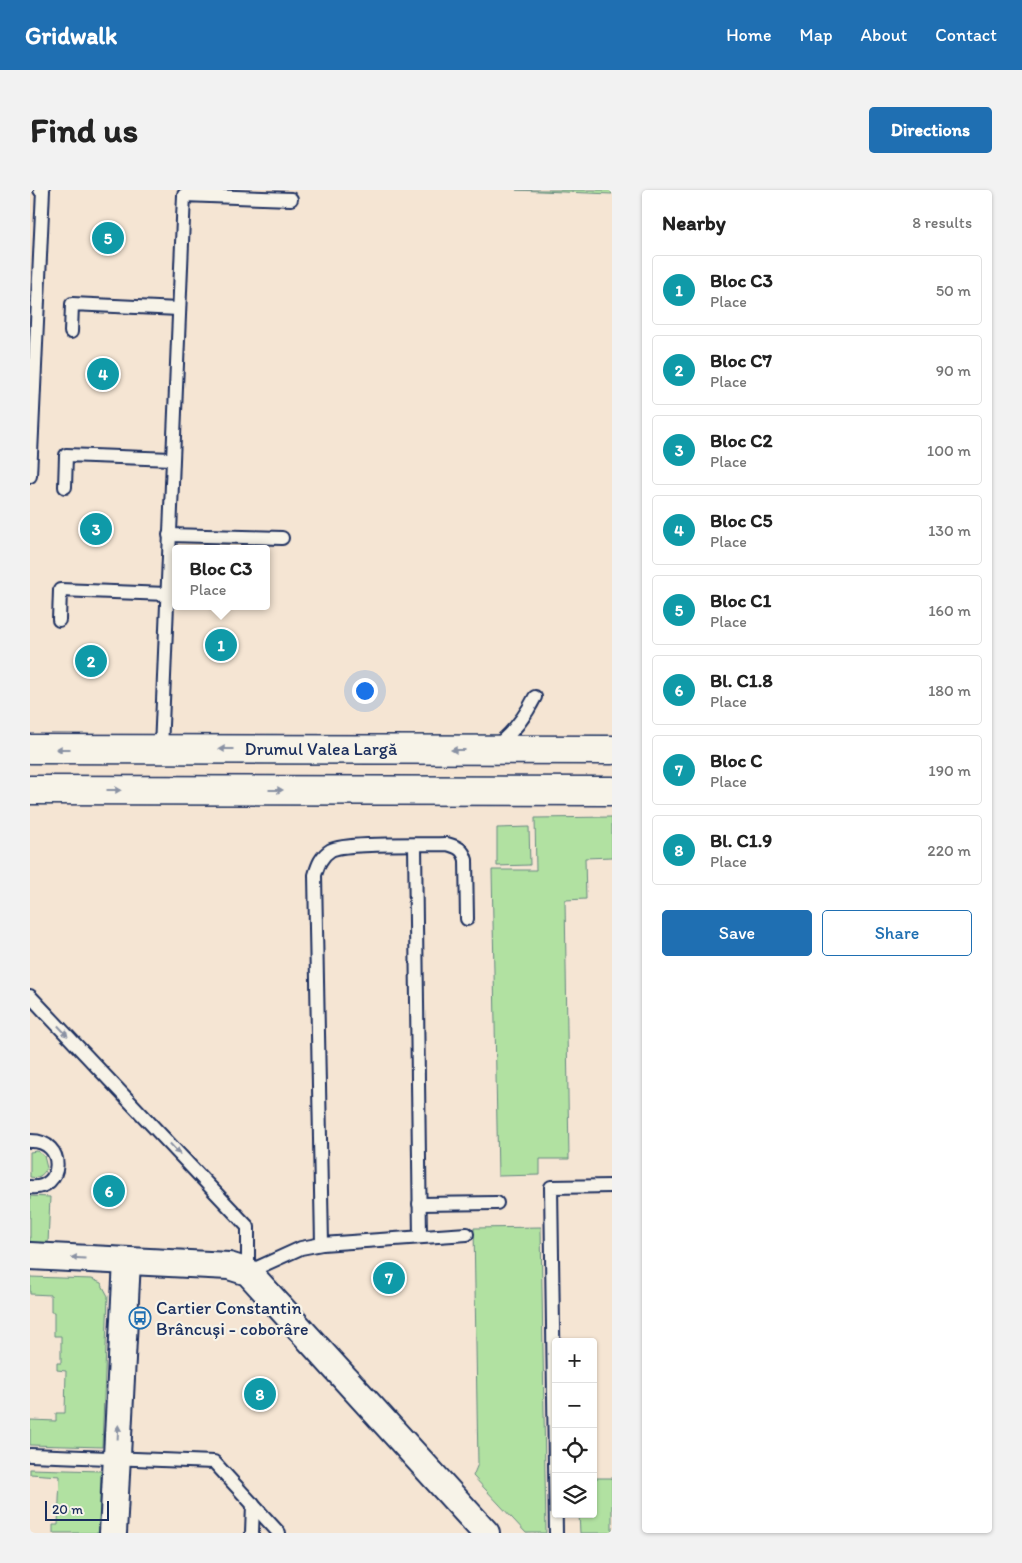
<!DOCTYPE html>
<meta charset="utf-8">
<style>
body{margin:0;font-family:Itim,sans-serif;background:#f2f2f2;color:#222}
.controls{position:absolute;right:15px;bottom:15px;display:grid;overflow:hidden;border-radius:5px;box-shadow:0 1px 4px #0004}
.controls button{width:45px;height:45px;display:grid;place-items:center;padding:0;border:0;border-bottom:1px solid #e0e0e0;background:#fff;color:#222;font:25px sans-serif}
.scale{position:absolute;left:15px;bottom:12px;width:64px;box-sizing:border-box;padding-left:5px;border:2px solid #1b2f5e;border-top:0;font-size:14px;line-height:18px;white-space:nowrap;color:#1b2f5e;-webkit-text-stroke:4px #f7f3e8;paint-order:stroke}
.you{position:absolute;left:334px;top:500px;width:18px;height:18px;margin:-12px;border:4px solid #fff;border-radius:50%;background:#1a73e8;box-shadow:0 0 0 8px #1a73e833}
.badge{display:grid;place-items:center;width:32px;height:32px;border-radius:50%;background:#1f6fb2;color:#fff;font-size:16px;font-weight:700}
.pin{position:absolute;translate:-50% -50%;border:2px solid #fff;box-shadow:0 1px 5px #0006}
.popup{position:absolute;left:142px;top:355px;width:98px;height:65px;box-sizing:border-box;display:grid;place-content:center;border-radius:5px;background:#fff;filter:drop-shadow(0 1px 4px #0005);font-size:16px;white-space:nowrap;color:#767676}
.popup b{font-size:19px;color:#222}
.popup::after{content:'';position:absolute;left:50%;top:100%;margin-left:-10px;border:10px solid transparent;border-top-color:#fff}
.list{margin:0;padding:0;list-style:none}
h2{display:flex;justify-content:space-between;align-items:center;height:65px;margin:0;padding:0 20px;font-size:21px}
h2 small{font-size:16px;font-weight:400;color:#767676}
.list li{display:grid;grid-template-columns:32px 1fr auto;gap:15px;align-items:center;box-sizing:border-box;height:70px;margin:0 10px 10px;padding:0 10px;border:1px solid #e0e0e0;border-radius:5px}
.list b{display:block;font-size:19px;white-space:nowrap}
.list p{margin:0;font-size:16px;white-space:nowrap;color:#767676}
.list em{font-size:16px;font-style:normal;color:#767676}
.actions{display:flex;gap:10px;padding:15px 20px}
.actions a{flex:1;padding:11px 0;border:1px solid #1f6fb2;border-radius:5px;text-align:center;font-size:18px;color:#1f6fb2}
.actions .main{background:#1f6fb2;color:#fff}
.icon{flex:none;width:28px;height:28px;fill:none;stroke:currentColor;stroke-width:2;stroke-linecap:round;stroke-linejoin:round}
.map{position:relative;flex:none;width:582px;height:1343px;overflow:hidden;border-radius:5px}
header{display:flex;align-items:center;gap:30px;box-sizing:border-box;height:70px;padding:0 25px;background:#1f6fb2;color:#fff}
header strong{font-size:24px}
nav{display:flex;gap:28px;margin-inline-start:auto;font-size:18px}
.intro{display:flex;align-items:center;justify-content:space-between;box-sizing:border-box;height:120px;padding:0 30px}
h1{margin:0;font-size:35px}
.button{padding:12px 22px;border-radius:5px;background:#1f6fb2;color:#fff;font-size:18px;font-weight:700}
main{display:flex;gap:30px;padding:0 30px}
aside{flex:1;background:#fff;border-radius:5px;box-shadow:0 1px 4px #0004}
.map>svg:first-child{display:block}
.green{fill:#b1e1a1;stroke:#668880}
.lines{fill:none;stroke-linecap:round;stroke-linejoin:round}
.service-casing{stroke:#1b2f5e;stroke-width:16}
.minor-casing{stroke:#1b2f5e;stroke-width:30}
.secondary-casing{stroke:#1b2f5e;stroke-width:31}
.service{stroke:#f7f3e8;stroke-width:12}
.minor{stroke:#f7f3e8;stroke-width:26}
.secondary{stroke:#f7f3e8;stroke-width:28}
.oneway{fill:#8991a3}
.labels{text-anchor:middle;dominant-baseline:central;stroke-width:4.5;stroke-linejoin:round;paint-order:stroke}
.street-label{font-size:18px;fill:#1b2f5e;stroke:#f7f3e8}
.poi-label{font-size:18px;fill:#1b2f5e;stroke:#f7f3e8;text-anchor:start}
</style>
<header>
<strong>Gridwalk</strong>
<nav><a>Home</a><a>Map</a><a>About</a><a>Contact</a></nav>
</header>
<div class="intro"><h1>Find us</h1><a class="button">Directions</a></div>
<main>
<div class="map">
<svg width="582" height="1343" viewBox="0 0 582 1343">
<rect width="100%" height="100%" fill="#f5e5d3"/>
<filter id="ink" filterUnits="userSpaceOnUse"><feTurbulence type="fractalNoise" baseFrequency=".02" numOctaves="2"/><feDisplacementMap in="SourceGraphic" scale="10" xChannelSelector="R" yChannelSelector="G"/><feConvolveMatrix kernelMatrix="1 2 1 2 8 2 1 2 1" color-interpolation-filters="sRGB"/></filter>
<g filter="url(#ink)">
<g class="green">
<path d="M486,0H582V4Z"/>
<path d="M582,627V667L555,668L556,709L535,710L539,969H510V985L468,986L462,680H506L505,628Z"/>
<path d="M499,637L500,675L467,676V638Z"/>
<path d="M7,961L14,966L17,978C13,985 8,989 0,987V962Z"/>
<path d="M0,1006L20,1007L18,1054L0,1053Z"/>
<path d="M511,1037L516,1343H496L443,1286L448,1274L444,1038Z"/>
<path d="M0,1087L62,1089L71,1093L78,1106L72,1257L0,1255V1230L26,1231V1223H35L36,1181L27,1180V1173H31V1146H24V1122H21V1105L0,1104Z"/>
<path d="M0,1279L71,1281L69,1343H23V1335H28L30,1286L0,1284Z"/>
<path d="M563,1288H582V1343H550L549,1324H563Z"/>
</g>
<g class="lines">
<g class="service-casing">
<g id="service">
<path d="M41,142L42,114L149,119"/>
<path d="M0,286L13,0H10"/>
<path d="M35,297L36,265L142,269"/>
<path d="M139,345L252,348"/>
<path d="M29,430L30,400L137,404"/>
<path d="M466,556C484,542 495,527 505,507"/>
<path d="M131,559L154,5L261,9"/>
<path d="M385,655L390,1047"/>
<path d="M0,806L218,1037V1082L271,1058L292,1054L437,1044"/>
<path d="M0,951C37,950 34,1001 0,997"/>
<path d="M389,1014L467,1013"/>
<path d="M292,1054L285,685C288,675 291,666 301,660C316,652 395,655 417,654C428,657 433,659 436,670L437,729"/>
<path d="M0,1265L184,1272L249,1343"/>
<path d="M222,1343L223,1314"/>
<path d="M526,1343L521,997L582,996"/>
</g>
</g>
<g class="minor-casing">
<g id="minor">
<path d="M0,1066L199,1076L218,1082L456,1343"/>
<path d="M83,1343L97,1071"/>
</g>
</g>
<g class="secondary-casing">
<g id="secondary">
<path d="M0,559L582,560"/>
<path d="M0,600L582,601"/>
</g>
</g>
<use href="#service" class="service"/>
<use href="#minor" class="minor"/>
<use href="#secondary" class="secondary"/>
</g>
<defs><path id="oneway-solid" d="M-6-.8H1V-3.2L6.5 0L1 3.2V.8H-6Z" transform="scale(1.25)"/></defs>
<g class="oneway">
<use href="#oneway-solid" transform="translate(33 559) rotate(-180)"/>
<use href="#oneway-solid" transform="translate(196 559) rotate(-180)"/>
<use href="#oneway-solid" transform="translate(428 560) rotate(180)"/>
<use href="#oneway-solid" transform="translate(84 600)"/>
<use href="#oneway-solid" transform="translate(246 600)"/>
<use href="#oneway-solid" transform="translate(33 841) rotate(47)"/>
<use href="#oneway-solid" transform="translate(145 959) rotate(47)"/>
<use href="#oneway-solid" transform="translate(48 1068) rotate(-177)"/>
<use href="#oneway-solid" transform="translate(88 1242) rotate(-87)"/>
</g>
</g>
<defs>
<g id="bus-ring" transform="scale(1.125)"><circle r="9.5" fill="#f7f3e8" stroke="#1f6fb2" stroke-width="1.5"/><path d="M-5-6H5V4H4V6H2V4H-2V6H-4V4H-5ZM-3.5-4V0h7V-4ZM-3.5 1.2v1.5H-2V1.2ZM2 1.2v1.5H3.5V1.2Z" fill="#1f6fb2"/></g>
</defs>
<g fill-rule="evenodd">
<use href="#bus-ring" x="110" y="1128"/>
</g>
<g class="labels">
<g class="street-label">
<text x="291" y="559">Drumul Valea Largă</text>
</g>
<g class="poi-label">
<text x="126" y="1118">Cartier Constantin<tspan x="126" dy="21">Brâncuși - coborâre</tspan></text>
</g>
</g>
</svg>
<div class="controls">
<button>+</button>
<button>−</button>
<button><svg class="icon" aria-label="locate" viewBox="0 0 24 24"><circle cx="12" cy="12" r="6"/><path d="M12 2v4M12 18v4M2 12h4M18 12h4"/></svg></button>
<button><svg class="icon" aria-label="layers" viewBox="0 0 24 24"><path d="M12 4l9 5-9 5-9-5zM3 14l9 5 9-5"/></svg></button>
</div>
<div class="scale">20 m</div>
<div class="you"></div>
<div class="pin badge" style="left:191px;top:455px;background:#0f9aa8">1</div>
<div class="popup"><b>Bloc C3</b>Place</div>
<div class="pin badge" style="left:61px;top:471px;background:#0f9aa8">2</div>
<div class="pin badge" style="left:66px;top:339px;background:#0f9aa8">3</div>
<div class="pin badge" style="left:73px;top:184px;background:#0f9aa8">4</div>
<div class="pin badge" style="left:78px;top:48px;background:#0f9aa8">5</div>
<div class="pin badge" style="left:79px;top:1001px;background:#0f9aa8">6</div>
<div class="pin badge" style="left:359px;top:1088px;background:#0f9aa8">7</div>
<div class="pin badge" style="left:230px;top:1204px;background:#0f9aa8">8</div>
</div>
<aside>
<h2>Nearby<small>8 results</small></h2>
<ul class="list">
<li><span class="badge" style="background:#0f9aa8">1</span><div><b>Bloc C3</b><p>Place</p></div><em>50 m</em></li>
<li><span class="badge" style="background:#0f9aa8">2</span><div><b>Bloc C7</b><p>Place</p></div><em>90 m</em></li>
<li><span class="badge" style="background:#0f9aa8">3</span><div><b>Bloc C2</b><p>Place</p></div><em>100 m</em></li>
<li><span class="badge" style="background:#0f9aa8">4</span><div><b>Bloc C5</b><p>Place</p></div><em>130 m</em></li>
<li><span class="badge" style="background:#0f9aa8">5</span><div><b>Bloc C1</b><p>Place</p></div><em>160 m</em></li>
<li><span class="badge" style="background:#0f9aa8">6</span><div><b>Bl. C1.8</b><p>Place</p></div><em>180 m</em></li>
<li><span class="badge" style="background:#0f9aa8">7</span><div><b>Bloc C</b><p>Place</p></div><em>190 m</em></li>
<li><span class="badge" style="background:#0f9aa8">8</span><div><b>Bl. C1.9</b><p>Place</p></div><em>220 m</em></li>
</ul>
<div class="actions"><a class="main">Save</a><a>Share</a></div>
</aside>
</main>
